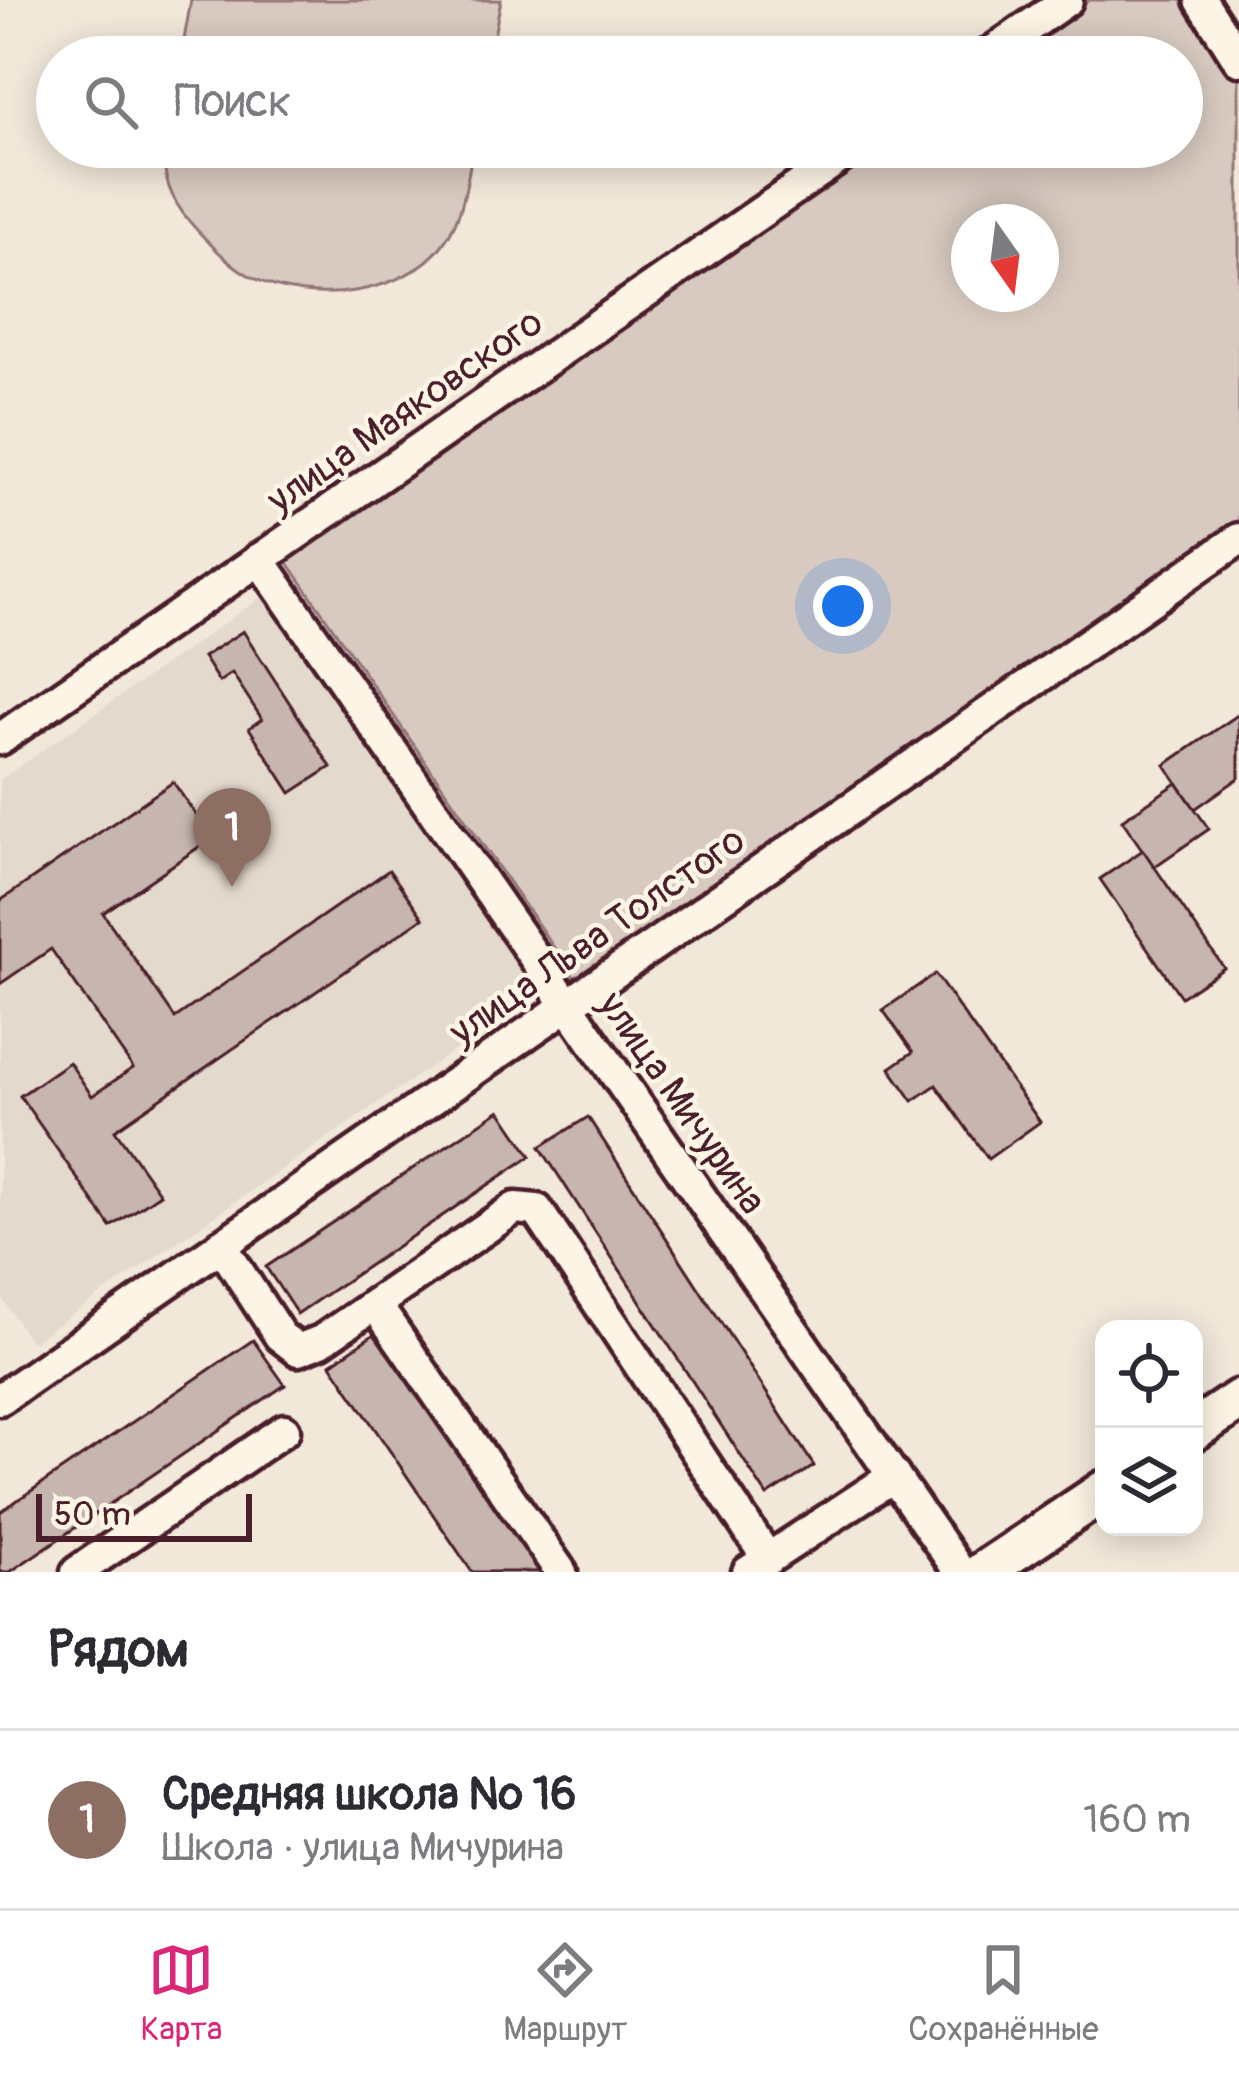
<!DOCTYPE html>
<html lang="ru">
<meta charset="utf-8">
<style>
body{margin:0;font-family:Pangolin,sans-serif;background:#f7f7f7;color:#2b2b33}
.controls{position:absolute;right:36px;bottom:36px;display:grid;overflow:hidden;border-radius:24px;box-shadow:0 6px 30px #0003}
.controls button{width:108px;height:108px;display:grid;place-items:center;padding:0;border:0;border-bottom:3px solid #e1e1e2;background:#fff;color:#2b2b33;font:60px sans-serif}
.compass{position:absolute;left:951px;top:204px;width:108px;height:108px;border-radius:50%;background:#fff;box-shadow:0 6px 30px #0003;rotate:166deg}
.scale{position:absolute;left:36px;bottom:30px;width:216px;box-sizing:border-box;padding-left:12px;border:6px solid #4a1f2b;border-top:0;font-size:33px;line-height:42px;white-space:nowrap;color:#4a1f2b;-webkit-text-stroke:9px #fcf5e5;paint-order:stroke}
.you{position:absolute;left:843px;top:606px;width:42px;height:42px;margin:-30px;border:9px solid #fff;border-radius:50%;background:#1a73e8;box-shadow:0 0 0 18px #1a73e833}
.badge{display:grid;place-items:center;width:78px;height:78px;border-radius:50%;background:#db2777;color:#fff;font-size:39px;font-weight:700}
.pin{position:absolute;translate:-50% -99px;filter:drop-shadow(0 3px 6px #0008)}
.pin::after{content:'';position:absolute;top:63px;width:42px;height:36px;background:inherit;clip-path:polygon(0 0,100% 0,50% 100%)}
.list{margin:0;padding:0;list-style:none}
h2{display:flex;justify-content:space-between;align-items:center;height:156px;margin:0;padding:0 48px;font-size:51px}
h2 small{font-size:39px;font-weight:400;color:#7c7c81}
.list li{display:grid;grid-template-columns:78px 1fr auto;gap:36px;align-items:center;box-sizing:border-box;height:180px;padding:0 48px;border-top:3px solid #e1e1e2}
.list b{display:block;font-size:45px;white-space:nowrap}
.list p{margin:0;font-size:39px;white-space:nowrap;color:#7c7c81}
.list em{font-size:39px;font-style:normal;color:#7c7c81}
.icon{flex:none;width:66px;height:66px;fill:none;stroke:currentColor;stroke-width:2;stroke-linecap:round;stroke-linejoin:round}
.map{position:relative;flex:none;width:1239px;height:1572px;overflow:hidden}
.search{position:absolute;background:#fff;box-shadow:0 6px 30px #0003;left:36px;right:36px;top:36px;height:132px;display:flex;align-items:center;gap:30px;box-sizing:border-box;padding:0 42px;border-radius:66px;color:#7c7c81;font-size:45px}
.sheet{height:336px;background:#fff}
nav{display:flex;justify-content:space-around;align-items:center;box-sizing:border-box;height:168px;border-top:3px solid #e1e1e2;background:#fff;font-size:33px;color:#7c7c81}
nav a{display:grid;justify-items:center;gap:6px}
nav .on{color:#db2777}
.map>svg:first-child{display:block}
.built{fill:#e4d9cd}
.green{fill:#d8cac0;stroke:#917476;stroke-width:3;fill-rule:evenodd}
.building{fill:#c7b6af;stroke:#4a1f2b;stroke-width:3}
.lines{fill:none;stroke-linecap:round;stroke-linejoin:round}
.minor-casing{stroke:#4a1f2b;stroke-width:39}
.major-casing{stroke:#4a1f2b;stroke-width:48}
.minor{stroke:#fcf5e5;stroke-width:30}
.major{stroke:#fcf5e5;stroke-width:39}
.labels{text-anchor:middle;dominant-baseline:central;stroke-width:9;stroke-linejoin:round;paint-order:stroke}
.street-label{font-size:39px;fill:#4a1f2b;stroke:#fcf5e5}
</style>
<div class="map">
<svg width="1239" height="1572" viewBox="0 0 1239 1572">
<rect width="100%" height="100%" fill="#f1e8da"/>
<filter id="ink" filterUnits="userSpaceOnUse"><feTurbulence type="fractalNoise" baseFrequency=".00833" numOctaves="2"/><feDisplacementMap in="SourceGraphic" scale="24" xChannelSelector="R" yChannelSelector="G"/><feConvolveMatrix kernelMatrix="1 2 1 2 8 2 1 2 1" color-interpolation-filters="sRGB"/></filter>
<g filter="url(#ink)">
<path class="built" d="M266,594L537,993L31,1343L0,1295V780Z"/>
<g class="green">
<path d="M191,0H501L490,57H181Z"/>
<path d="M1088,0H1187L1239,77V524L577,981L284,557L876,147H1182V57H1006ZM969,222H1041V294H969Z"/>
<path d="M165,147H473C467,181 464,216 443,244C405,296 309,306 254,278C233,268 213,247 197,230C175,207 160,180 165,147Z"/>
</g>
<g class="building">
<path d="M243,631L331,767L291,793L249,728L262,719L232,673L219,682L203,657Z"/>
<path d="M1239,714V778L1195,809L1165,765Z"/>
<path d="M173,782L212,838L103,913L175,1018L389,870L423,918L115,1130L160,1194L111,1227L20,1096L69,1062L92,1096L133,1068L51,949L0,984V901Z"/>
<path d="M1177,783L1209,829L1154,867L1122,820Z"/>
<path d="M1143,850L1224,968L1181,997L1100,879Z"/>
<path d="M935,974L1040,1122L988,1159L936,1085L913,1101L890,1068L913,1052L883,1010Z"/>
<path d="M500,1110L531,1156L297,1314L266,1267Z"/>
<path d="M588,1117L814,1466L767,1496L540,1147Z"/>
<path d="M377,1332L540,1572H472L331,1364Z"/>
<path d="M253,1340L285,1385L10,1572H0V1512Z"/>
</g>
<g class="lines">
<g class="minor-casing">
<g id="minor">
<path d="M1201,0L1239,60"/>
<path d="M985,57L1067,0"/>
<path d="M259,559L960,1572"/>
<path d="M0,739L855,147"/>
<path d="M221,1245L280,1336L298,1350L321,1341L515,1208L537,1210L768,1559"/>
<path d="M375,1304L561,1572"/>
<path d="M0,1399L1239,539"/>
<path d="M77,1572L284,1430"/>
<path d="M748,1572L894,1476"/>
</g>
</g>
<g class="major-casing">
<g id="major">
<path d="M1194,1430L1239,1400"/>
<path d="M983,1572L1104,1491"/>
</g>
</g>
<use href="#minor" class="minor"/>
<use href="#major" class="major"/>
</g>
</g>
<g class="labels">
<g class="street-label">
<text transform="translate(405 411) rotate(-35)">улица Маяковского</text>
<text transform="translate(597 936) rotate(-35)">улица Льва Толстого</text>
<text transform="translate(682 1103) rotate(55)">улица Мичурина</text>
</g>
</g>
</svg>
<div class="controls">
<button><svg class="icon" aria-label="locate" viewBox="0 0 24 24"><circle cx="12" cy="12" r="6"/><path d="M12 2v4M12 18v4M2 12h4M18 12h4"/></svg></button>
<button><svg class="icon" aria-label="layers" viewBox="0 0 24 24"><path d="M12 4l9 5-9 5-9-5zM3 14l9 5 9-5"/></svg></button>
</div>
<svg class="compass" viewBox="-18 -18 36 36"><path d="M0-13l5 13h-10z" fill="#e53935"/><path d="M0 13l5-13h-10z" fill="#7c7c81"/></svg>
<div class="scale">50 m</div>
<div class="you"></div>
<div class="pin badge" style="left:232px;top:887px;background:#8d6e63">1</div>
<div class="search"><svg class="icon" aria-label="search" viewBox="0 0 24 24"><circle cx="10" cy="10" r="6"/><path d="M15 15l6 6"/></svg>Поиск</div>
</div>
<section class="sheet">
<h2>Рядом<small></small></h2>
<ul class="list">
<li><span class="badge" style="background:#8d6e63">1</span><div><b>Средняя школа № 16</b><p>Школа · улица Мичурина</p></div><em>160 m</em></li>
</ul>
</section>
<nav>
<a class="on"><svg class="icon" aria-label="map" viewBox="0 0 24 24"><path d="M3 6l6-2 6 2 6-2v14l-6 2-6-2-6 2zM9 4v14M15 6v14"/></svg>Карта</a>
<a><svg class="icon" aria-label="directions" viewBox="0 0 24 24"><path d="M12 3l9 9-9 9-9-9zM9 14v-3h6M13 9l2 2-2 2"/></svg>Маршрут</a>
<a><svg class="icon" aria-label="saved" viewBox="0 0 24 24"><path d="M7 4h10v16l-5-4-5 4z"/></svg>Сохранённые</a>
</nav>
